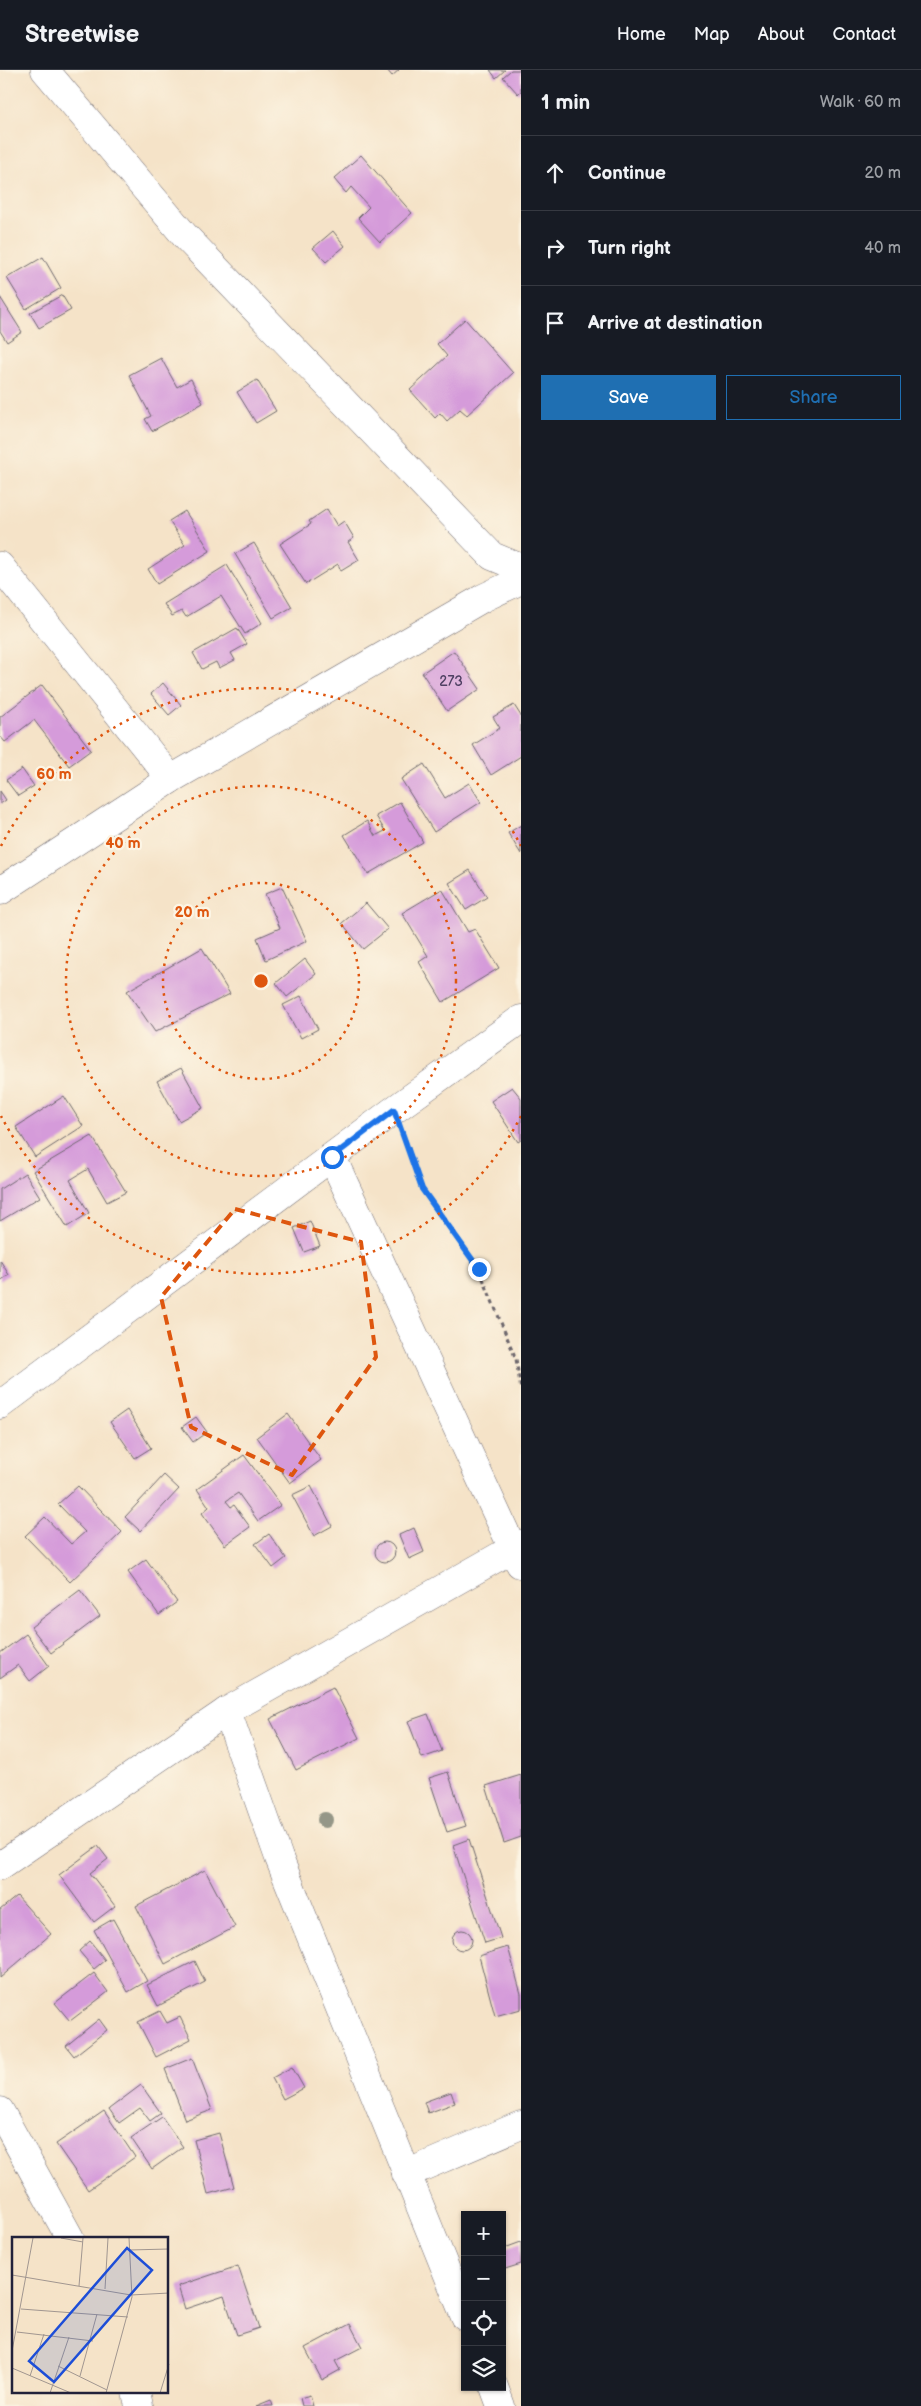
<!DOCTYPE html>
<meta charset="utf-8">
<style>
body{margin:0;font-family:"Balsamiq Sans",sans-serif;background:#20242c;color:#f1f3f6}
.controls{position:absolute;right:15px;bottom:15px;display:grid;overflow:hidden;border-radius:0px;box-shadow:0 1px 4px #0004}
.controls button{width:45px;height:45px;display:grid;place-items:center;padding:0;border:0;border-bottom:1px solid #363941;background:#171b24;color:#f1f3f6;font:25px sans-serif}
.stop{position:absolute;width:15px;height:15px;margin:-11px;border:4px solid #1a73e8;border-radius:50%;background:#fff}
.stop.end{background:#1a73e8;border-color:#fff;box-shadow:0 1px 5px #0008}
.list{margin:0;padding:0;list-style:none}
h2{display:flex;justify-content:space-between;align-items:center;height:65px;margin:0;padding:0 20px;font-size:21px}
h2 small{font-size:16px;font-weight:400;color:#9ea1a6}
.list li{display:grid;grid-template-columns:32px 1fr auto;gap:15px;align-items:center;box-sizing:border-box;height:75px;padding:0 20px;border-top:1px solid #363941}
.list b{display:block;font-size:19px;white-space:nowrap}
.list em{font-size:16px;font-style:normal;color:#9ea1a6}
.actions{display:flex;gap:10px;padding:15px 20px}
.actions a{flex:1;padding:11px 0;border:1px solid #1f6fb2;border-radius:0px;text-align:center;font-size:18px;color:#1f6fb2}
.actions .main{background:#1f6fb2;color:#fff}
.icon{flex:none;width:28px;height:28px;fill:none;stroke:currentColor;stroke-width:2;stroke-linecap:round;stroke-linejoin:round}
.map{position:relative;flex:none;width:521px;height:2336px;overflow:hidden}
header{display:flex;align-items:center;gap:30px;box-sizing:border-box;height:70px;padding:0 25px;background:#171b24;border-bottom:1px solid #363941}
header strong{font-size:24px}
nav{display:flex;gap:28px;margin-inline-start:auto;font-size:18px}
main{display:flex}
aside{flex:1;background:#171b24}
.map>svg:first-child{display:block}
.building{fill:#d59bda}
.lines{fill:none;stroke-linecap:round;stroke-linejoin:round}
.minor-casing{stroke:#6c666c;stroke-width:29}
.path{stroke:#6c666c;stroke-width:3;stroke-dasharray:4 4;stroke-linecap:butt}
.minor{stroke:#fff;stroke-width:28}
.tree{fill:#959788}
.route{stroke:#1a73e8;stroke-width:6}
.marked{fill:none;stroke:#de560e;stroke-width:4;stroke-dasharray:10 6;stroke-linejoin:round}
.ring{fill:none;stroke:#de560e;stroke-width:2.5;stroke-dasharray:2.5 5}
.labels{text-anchor:middle;dominant-baseline:central;stroke-width:4.5;stroke-linejoin:round;paint-order:stroke}
.number-label{font-size:14px;fill:#4f4063}
.inset-road{fill:none;stroke:#a19690;stroke-width:1}
.view{fill:#1d4ed8;fill-opacity:0.15;stroke:#1d4ed8;stroke-width:2.5}
.inset-edge{fill:none;stroke:#22223b;stroke-width:2.5}
.centre{fill:#de560e;stroke:#fcf5e5;stroke-width:2.5}
.ring-label{font-size:15px;text-anchor:middle;font-weight:bold;fill:#de560e;stroke:#fcf5e5;stroke-width:4.5;stroke-linejoin:round;paint-order:stroke}
</style>
<header>
<strong>Streetwise</strong>
<nav><a>Home</a><a>Map</a><a>About</a><a>Contact</a></nav>
</header>
<main>
<div class="map">
<svg width="521" height="2336" viewBox="0 0 521 2336">
<rect width="100%" height="100%" fill="#fcf5e5"/>
<filter id="ink" filterUnits="userSpaceOnUse"><feTurbulence type="fractalNoise" baseFrequency=".02" numOctaves="2"/><feDisplacementMap in="SourceGraphic" scale="10" xChannelSelector="R" yChannelSelector="G"/><feConvolveMatrix kernelMatrix="1 2 1 2 8 2 1 2 1" color-interpolation-filters="sRGB"/></filter>
<filter id="wash" filterUnits="userSpaceOnUse"><feTurbulence type="fractalNoise" baseFrequency=".0096" numOctaves="4" result="noise"/><feDisplacementMap in="SourceGraphic" scale="20" xChannelSelector="R" yChannelSelector="G"/><feGaussianBlur stdDeviation="1.12" result="paint"/><feColorMatrix in="noise" values="0 0 0 0 0 0 0 0 0 0 0 0 0 0 0 0 0 1.4 0 .05"/><feComposite in="paint" operator="in"/></filter>
<g filter="url(#wash)">
<rect width="100%" height="100%" fill="#f5e3c8"/>
<g id="blocks">
<g class="building">
<path d="M387,0H399L392,6Z"/>
<path d="M490,0H505L496,8Z"/>
<path d="M511,0H521V21L518,24L503,7Z"/>
<path d="M361,85L412,143L380,172L358,148L369,137L351,117L346,123L334,109Z"/>
<path d="M333,161L345,176L326,192L313,178Z"/>
<path d="M43,187L61,218L26,239L7,208Z"/>
<path d="M62,225L71,240L39,258L30,243Z"/>
<path d="M0,227L22,262L7,272L0,261Z"/>
<path d="M465,249L513,303L467,345L460,339L447,351L440,343L435,348L410,320L447,286L437,274Z"/>
<path d="M161,288L177,317L191,309L203,333L152,361L145,349L151,346L129,305Z"/>
<path d="M257,310L276,341L256,353L237,322Z"/>
<path d="M327,439L337,456L344,451L354,468L348,472L359,490L341,501L338,494L306,514L280,474L311,454L309,451Z"/>
<path d="M185,441L210,481L157,514L148,499L185,475L169,451Z"/>
<path d="M254,473L292,537L273,548L235,484Z"/>
<path d="M227,495L262,553L245,564L221,526L186,547L182,541L172,546L164,534Z"/>
<path d="M237,558L247,574L231,583L235,590L219,598L216,592L202,599L193,583Z"/>
<path d="M454,581L480,619L447,641L422,603Z"/>
<path d="M163,613L181,635L169,645L151,624Z"/>
<path d="M42,615L91,680L69,696L34,650L5,672L0,666V647Z"/>
<path d="M514,635L521,646V686L491,705L473,675L500,658L493,647Z"/>
<path d="M424,694L445,728L469,713L481,732L434,762L401,709Z"/>
<path d="M22,699L34,716L18,726L6,710Z"/>
<path d="M0,721L6,730L0,734Z"/>
<path d="M400,732L423,772L368,804L344,765L367,751L375,766L385,761L376,746Z"/>
<path d="M521,755V784L508,763Z"/>
<path d="M470,800L487,827L466,840L449,813Z"/>
<path d="M282,817L307,871L266,890L257,868L280,858L265,824Z"/>
<path d="M442,819L468,862L475,859L499,898L443,932L419,892L428,886L402,843Z"/>
<path d="M366,833L388,859L363,879L342,853Z"/>
<path d="M202,878L230,924L155,962L127,921Z"/>
<path d="M305,889L316,904L287,927L276,913Z"/>
<path d="M301,926L318,959L301,968L283,935Z"/>
<path d="M181,998L203,1038L179,1051L157,1011Z"/>
<path d="M512,1017L521,1028V1070L518,1072L491,1031Z"/>
<path d="M64,1026L83,1056L35,1087L16,1057Z"/>
<path d="M92,1066L126,1122L107,1132L88,1099L70,1110L89,1143L67,1157L33,1101Z"/>
<path d="M25,1103L40,1127L0,1151V1119Z"/>
<path d="M310,1151L320,1176L304,1182L294,1158Z"/>
<path d="M0,1190L9,1205L0,1211Z"/>
<path d="M127,1340L151,1378L135,1388L110,1352Z"/>
<path d="M288,1344L321,1390L290,1413L257,1367Z"/>
<path d="M196,1347L207,1362L193,1372L182,1357Z"/>
<path d="M244,1385L281,1435L258,1451L238,1423L226,1431L231,1437L234,1435L250,1457L225,1475L202,1443L209,1437L197,1419Z"/>
<path d="M164,1405L179,1419L140,1461L125,1447Z"/>
<path d="M78,1416L122,1462L70,1512L25,1466L45,1447L71,1474L85,1462L58,1434Z"/>
<path d="M311,1416L332,1456L314,1466L292,1425Z"/>
<path d="M414,1458L424,1482L409,1489L399,1465Z"/>
<path d="M269,1464L286,1488L273,1498L255,1474Z"/>
<circle cx="385" cy="1482" r="10"/>
<path d="M146,1489L177,1532L159,1545L128,1502Z"/>
<path d="M80,1520L100,1546L51,1583L31,1557Z"/>
<path d="M26,1564L49,1596L30,1611L18,1595L0,1608V1583Z"/>
<path d="M333,1617L359,1668L296,1700L270,1649Z"/>
<path d="M428,1644L442,1681L422,1688L408,1651Z"/>
<path d="M448,1702L466,1756L447,1762L429,1708Z"/>
<path d="M521,1705V1767L504,1773L486,1716Z"/>
<path d="M469,1769L501,1868L485,1873L453,1775Z"/>
<path d="M98,1776L108,1789L90,1803L115,1836L94,1852L59,1805Z"/>
<path d="M205,1800L235,1857L165,1894L136,1836Z"/>
<path d="M17,1826L51,1864L0,1908V1840Z"/>
<path d="M113,1849L147,1911L128,1922L94,1860Z"/>
<circle cx="462" cy="1870" r="10"/>
<path d="M90,1871L105,1890L94,1899L79,1881Z"/>
<path d="M508,1877L521,1924V1939L495,1946L479,1886Z"/>
<path d="M195,1891L205,1912L158,1936L147,1915Z"/>
<path d="M94,1903L108,1922L70,1951L55,1933Z"/>
<path d="M160,1941L167,1953L180,1947L191,1969L156,1987L138,1952Z"/>
<path d="M99,1949L107,1960L74,1986L66,1976Z"/>
<path d="M192,1988L212,2040L185,2050L165,1999Z"/>
<path d="M292,1997L304,2018L283,2029L272,2008Z"/>
<path d="M141,2015L161,2043L150,2051L140,2038L119,2053L109,2039Z"/>
<path d="M451,2022L455,2033L428,2043L424,2032Z"/>
<path d="M104,2041L135,2087L88,2120L56,2074Z"/>
<path d="M162,2047L183,2077L152,2099L131,2068Z"/>
<path d="M219,2063L234,2117L208,2124L194,2070Z"/>
<path d="M521,2172V2194L502,2200V2179Z"/>
<path d="M238,2196L259,2258L237,2265L224,2226L185,2239L178,2216Z"/>
<path d="M350,2254L362,2277L335,2291L340,2300L322,2310L305,2278Z"/>
<path d="M310,2325L313,2336H302L300,2328Z"/>
<path d="M271,2330L273,2336H256Z"/>
</g>
</g>
</g>
<g filter="url(#ink)">
<use href="#blocks" fill-opacity="0" stroke="#6c666c" stroke-width="1"/>
<g class="lines">
<g class="minor-casing">
<g id="minor">
<path d="M45,0L185,166L492,486L521,498"/>
<path d="M0,496L171,709"/>
<path d="M0,821L171,709L483,528L521,510"/>
<path d="M332,1087L520,1494"/>
<path d="M0,1335L394,1040L521,949"/>
<path d="M227,1641L279,1788L465,2247"/>
<path d="M0,1796L227,1641L521,1474"/>
<path d="M0,2041L70,2168"/>
<path d="M406,2104L521,2055"/>
<path d="M494,2317L501,2336"/>
<path d="M136,2322L139,2336"/>
</g>
</g>
<path class="path" d="M405,1070L422,1119L479,1199L516,1289L521,1320"/>
<use href="#minor" class="minor"/>
</g>
<circle class="tree" cx="325" cy="1750" r="8"/>
</g>
<g class="lines" filter="url(#ink)">
<path class="route" d="M332,1087L394,1040L422,1119L479,1199"/>
</g>
<path class="marked" d="M235,1139L361,1172L376,1287L292,1405L191,1357L161,1227Z"/>
<g class="ring">
<circle cx="261" cy="911" r="98"/>
<circle cx="261" cy="911" r="195"/>
<path d="M521 1046A293 293 0 0 1 1 1046M1 776A293 293 0 0 1 521 776"/>
</g>
<g class="labels">
<g class="number-label">
<text x="451" y="611">273</text>
</g>
</g>
<g transform="translate(12 2167)">
<rect width="156" height="156" fill="#f5e3c8"/>
<path class="inset-road" d="M49,1L71,5M117,13L157,12M0,38L119,58L157,56M67,49L71,1M93,52L96,1M9,72L116,80M5,95L81,104M0,114L21,1M46,129L95,153M0,131L59,156M18,139L32,97M68,139L85,77M38,156L57,100M94,156L120,60L117,1M148,156L157,127"/>
<path class="view" d="M115,11L140,33L42,145L17,124Z"/>
<rect width="156" height="156" class="inset-edge"/>
</g>
<circle cx="261" cy="911" r="8" class="centre"/>
<g class="ring-label">
<text x="54" y="709">60 m</text>
<text x="123" y="778">40 m</text>
<text x="192" y="847">20 m</text>
</g>
</svg>
<div class="controls">
<button>+</button>
<button>−</button>
<button><svg class="icon" aria-label="locate" viewBox="0 0 24 24"><circle cx="12" cy="12" r="6"/><path d="M12 2v4M12 18v4M2 12h4M18 12h4"/></svg></button>
<button><svg class="icon" aria-label="layers" viewBox="0 0 24 24"><path d="M12 4l9 5-9 5-9-5zM3 14l9 5 9-5"/></svg></button>
</div>
<div class="stop" style="left:332px;top:1087px"></div>
<div class="stop end" style="left:479px;top:1199px"></div>
</div>
<aside>
<h2>1 min<small>Walk · 60 m</small></h2>
<ul class="list">
<li><svg class="icon" aria-label="ahead" viewBox="0 0 24 24"><path d="M12 20V5M6 11l6-6 6 6"/></svg><div><b>Continue</b></div><em>20 m</em></li>
<li><svg class="icon" aria-label="right" viewBox="0 0 24 24"><path d="M7 20v-9h11M14 6l5 5-5 5"/></svg><div><b>Turn right</b></div><em>40 m</em></li>
<li><svg class="icon" aria-label="arrive" viewBox="0 0 24 24"><path d="M6 21V4h12l-3 4 3 4H6"/></svg><div><b>Arrive at destination</b></div></li>
</ul>
<div class="actions"><a class="main">Save</a><a>Share</a></div>
</aside>
</main>
